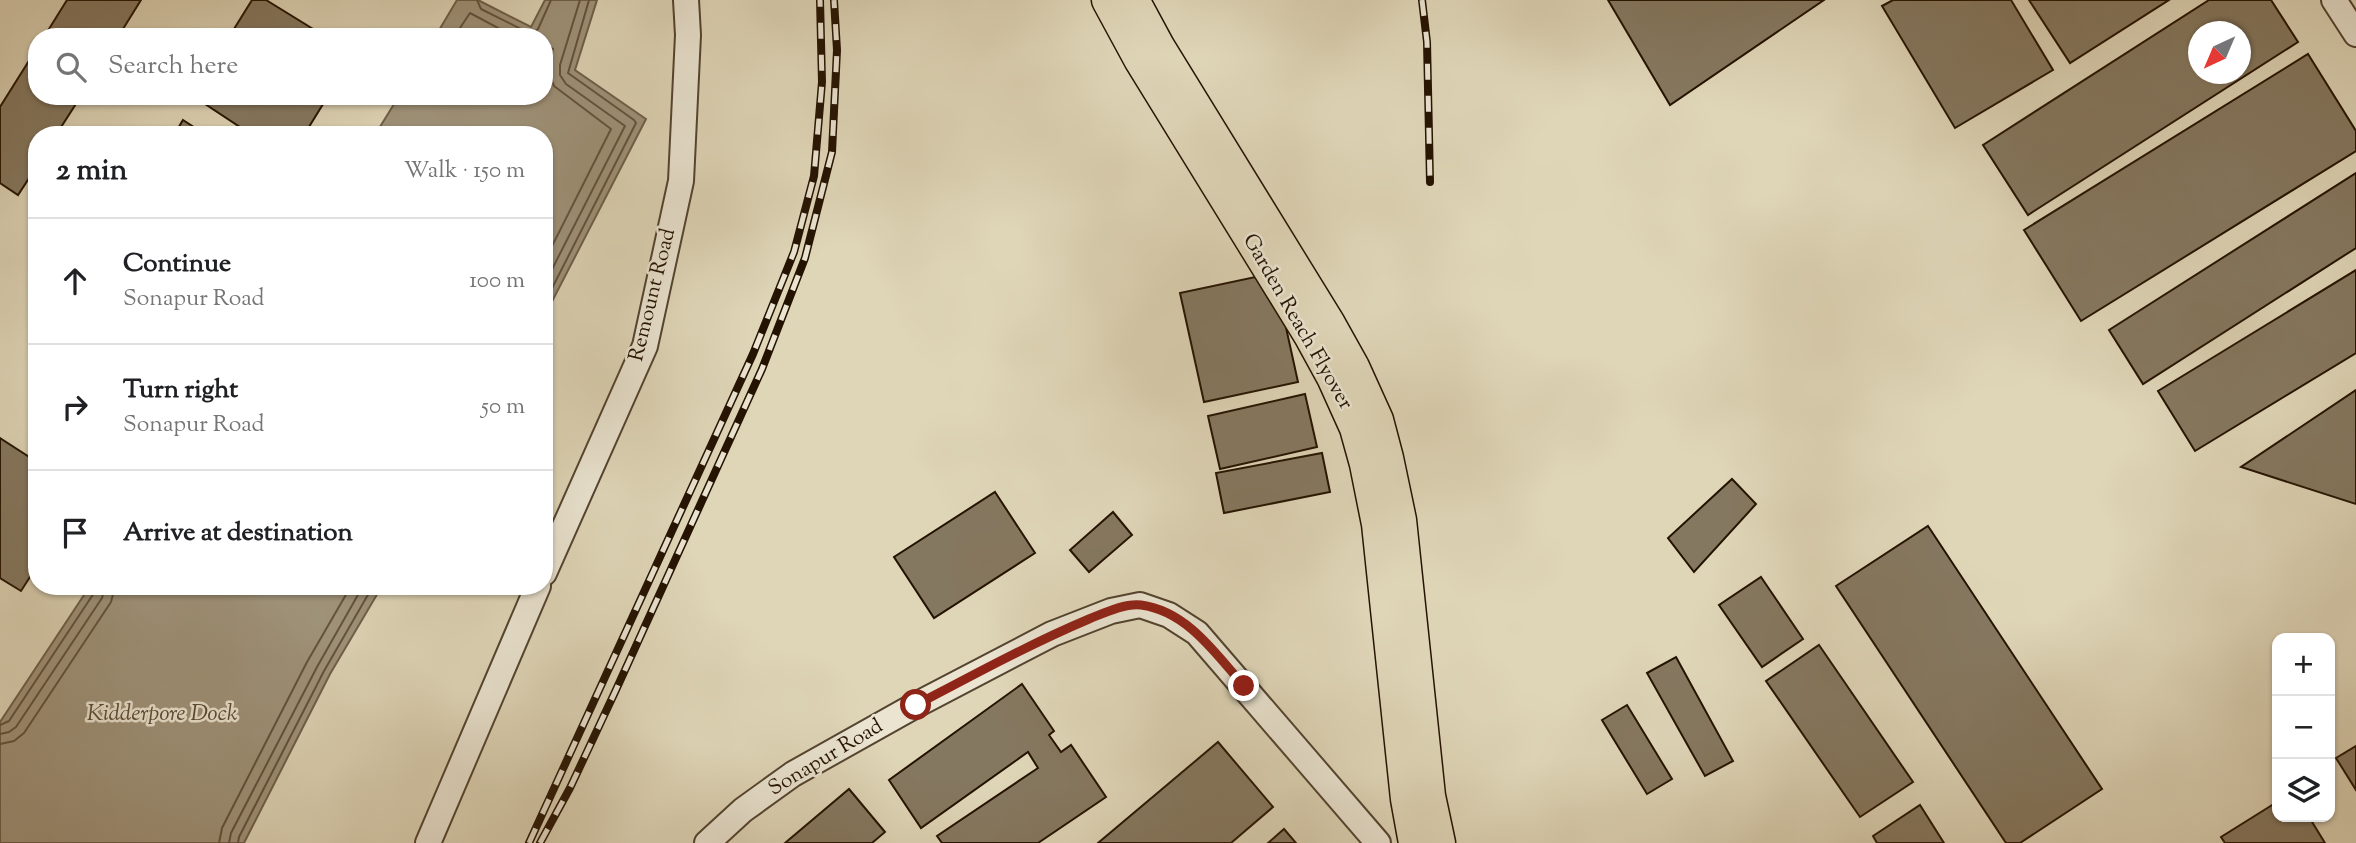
<!DOCTYPE html>
<meta charset="utf-8">
<style>
body{margin:0;font-family:"Sorts Mill Goudy",serif;background:#f2f2f2;color:#202124}
.controls{position:absolute;right:21px;bottom:21px;display:grid;overflow:hidden;border-radius:14px;box-shadow:0 2px 5px #0004}
.controls button{width:63px;height:63px;display:grid;place-items:center;padding:0;border:0;border-bottom:2px solid #e0e0e0;background:#fff;color:#202124;font:35px sans-serif}
.compass{position:absolute;left:2188px;top:21px;width:63px;height:63px;border-radius:50%;background:#fff;box-shadow:0 2px 5px #0004;rotate:224deg}
.stop{position:absolute;width:21px;height:21px;margin:-16px;border:5px solid #8f2418;border-radius:50%;background:#fff}
.stop.end{background:#8f2418;border-color:#fff;box-shadow:0 2px 7px #0008}
.list{margin:0;padding:0;list-style:none}
h2{display:flex;justify-content:space-between;align-items:center;height:91px;margin:0;padding:0 28px;font-size:30px}
h2 small{font-size:23px;font-weight:400;color:#757577}
.list li{display:grid;grid-template-columns:46px 1fr auto;gap:21px;align-items:center;box-sizing:border-box;height:126px;padding:0 28px;border-top:2px solid #e0e0e0}
.list b{display:block;font-size:26px;white-space:nowrap}
.list p{margin:0;font-size:23px;white-space:nowrap;color:#757577}
.list em{font-size:23px;font-style:normal;color:#757577}
.icon{flex:none;width:38px;height:38px;fill:none;stroke:currentColor;stroke-width:2;stroke-linecap:round;stroke-linejoin:round}
.map{position:relative;flex:none;width:2356px;height:843px;overflow:hidden}
.search{position:absolute;background:#fff;box-shadow:0 2px 5px #0004;left:28px;top:28px;width:525px;height:77px;display:flex;align-items:center;gap:18px;box-sizing:border-box;padding:0 24px;border-radius:28px;color:#757577;font-size:26px}
.panel{position:absolute;background:#fff;box-shadow:0 2px 5px #0004;left:28px;top:126px;width:525px;height:469px;border-radius:28px}
.map>svg:first-child{display:block}
.water{fill:#9f937a;stroke:#6e5f4a;stroke-width:2}
.lines{fill:none;stroke-linecap:round;stroke-linejoin:round}
.shore{stroke:#62523e;stroke-width:2}
.building{fill:#857860;stroke:#241201;stroke-width:2;fill-rule:evenodd}
.minor-casing{stroke:#53432f;stroke-width:28}
.major-casing{stroke:#241201;stroke-width:35}
.minor{stroke:#eae4d1;stroke-width:24}
.major{stroke:#dfd6b8;stroke-width:32}
.rail-casing{stroke:#241201;stroke-width:8}
.rail{stroke:#eae4d1;stroke-width:5;stroke-dasharray:16;stroke-linecap:butt}
.route{stroke:#8f2418;stroke-width:9}
.labels{text-anchor:middle;dominant-baseline:central;stroke-width:5;stroke-linejoin:round;paint-order:stroke}
.street-label{font-size:21px;fill:#241201;stroke:#eae4d1}
.water-label{font-size:23px;font-style:italic;fill:#5b4c37;stroke:#eae4d1}
</style>
<div class="map">
<svg width="2356" height="843" viewBox="0 0 2356 843">
<rect width="100%" height="100%" fill="#dfd6b8"/>
<filter id="stains"><feTurbulence type="fractalNoise" baseFrequency=".00286" numOctaves="4"/><feColorMatrix values="0 0 0 0 .2 0 0 0 0 .09 0 0 0 0 .02 0 0 0 .5 -.17"/></filter>
<radialGradient id="worn" r=".72"><stop offset=".6" stop-color="#630" stop-opacity="0"/><stop offset="1" stop-color="#630" stop-opacity=".3"/></radialGradient>
<g class="water">
<path d="M457,0H478L531,27L545,0H597L575,70L646,119L544,317V135H375L399,96H544V37H435Z"/>
<path d="M90,586H382L330,674L244,843H0V722Z"/>
</g>
<g class="lines">
<g class="shore">
<path d="M477,0L481,9L531,34L538,29L551,0"/>
<path d="M454,37L470,13L515,37"/>
<path d="M544,50L549,47L553,49L548,71L554,86L611,129L544,262"/>
<path d="M544,285L625,126L566,84L560,75V65L580,0"/>
<path d="M544,304L636,123L634,120L568,73L589,0"/>
<path d="M0,725L9,721L94,593L96,586"/>
<path d="M0,734L9,732L16,727L102,598L105,586"/>
<path d="M0,744L14,741L24,733L111,602L115,586"/>
<path d="M219,843L222,828L307,662L351,586"/>
<path d="M229,843L231,833L317,667L363,586"/>
<path d="M238,843L239,837L324,671L373,586"/>
</g>
</g>
<g class="building">
<path d="M67,0H141L118,37H44Z"/>
<path d="M252,0H266L326,37H229Z"/>
<path d="M1608,0H1824L1670,105Z"/>
<path d="M1893,0H2011L2053,70L1955,128L1882,6Z"/>
<path d="M2029,0H2169L2070,63Z"/>
<path d="M2209,0H2271L2298,42L2028,215L1983,145ZM2198,32H2240V74H2198Z"/>
<path d="M37,48V96H81L56,135H37V166L18,195L0,183V107Z"/>
<path d="M2308,54L2356,131V151L2081,321L2024,230Z"/>
<path d="M193,96H328L304,135H252Z"/>
<path d="M183,120L206,135H174Z"/>
<path d="M2356,173V248L2143,384L2109,330Z"/>
<path d="M2356,270V353L2195,451L2158,391Z"/>
<path d="M1274,273L1298,382L1204,402L1180,293Z"/>
<path d="M2356,390V504L2241,467Z"/>
<path d="M1305,394L1317,447L1220,469L1208,416Z"/>
<path d="M0,438L37,462V566L21,591L0,578Z"/>
<path d="M1322,453L1330,492L1224,513L1216,473Z"/>
<path d="M1732,479L1756,504L1694,572L1668,538Z"/>
<path d="M995,492L1035,553L934,618L894,557Z"/>
<path d="M1113,512L1132,535L1089,572L1070,550Z"/>
<path d="M1928,526L2102,789L2020,843H2006L1836,586Z"/>
<path d="M1761,577L1803,639L1762,667L1719,605Z"/>
<path d="M1819,645L1913,782L1860,817L1766,681Z"/>
<path d="M1676,657L1733,761L1705,776L1647,673Z"/>
<path d="M1022,684L1054,731L1049,735L1061,752L1071,745L1106,797L1038,843H942L937,836L1038,768L1028,752L921,828L889,780Z"/>
<path d="M1627,705L1672,779L1647,794L1602,720Z"/>
<path d="M1218,742L1273,807L1231,843H1098Z"/>
<path d="M2356,746V790L2336,758Z"/>
<path d="M849,789L885,832L872,843H785Z"/>
<path d="M2277,802V817H2309L2325,843H2225L2221,837Z"/>
<path d="M1920,805L1944,843H1877L1873,836Z"/>
<path d="M1284,829L1296,843H1268Z"/>
</g>
<g class="lines">
<g class="minor-casing">
<g id="minor">
<path d="M2334,0L2356,34"/>
<path d="M544,573L645,346L681,181L688,35L686,0"/>
<path d="M428,843L538,586"/>
<path d="M707,843L743,810L793,774L916,705L1052,634L1111,611L1140,605L1169,615L1197,633L1378,843"/>
</g>
</g>
<g class="major-casing">
<g id="major">
<path d="M1108,0L1140,59L1310,335L1333,377L1356,428L1366,464L1378,524L1407,799L1415,843"/>
<path d="M1133,0L1159,48L1329,324L1353,367L1377,420L1387,458L1400,520L1429,796L1439,843"/>
</g>
</g>
<use href="#minor" class="minor"/>
<use href="#major" class="major"/>
<g class="rail-casing">
<g id="rail">
<path d="M1422,0L1427,42L1430,182"/>
<path d="M529,843L753,354L794,252L814,176L822,82L820,0"/>
<path d="M540,843L570,788L615,692L762,369L805,258L832,152L837,50L834,0"/>
</g>
</g>
<use href="#rail" class="rail"/>
</g>
<g class="lines">
<path class="route" d="M916,705C973,675 1030,644 1089,619C1104,613 1125,603 1141,605C1187,611 1216,654 1244,686"/>
</g>
<g class="labels">
<g class="street-label">
<text transform="translate(653 295) rotate(-76)">Remount Road</text>
<text transform="translate(1297 322) rotate(60)">Garden Reach Flyover</text>
<text transform="translate(826 758) rotate(-31)">Sonapur Road</text>
</g>
<g class="water-label">
<text x="162" y="714">Kidderpore Dock</text>
</g>
</g>
<rect width="100%" height="100%" filter="url(#stains)"/>
<rect width="100%" height="100%" fill="url(#worn)"/>
</svg>
<div class="controls">
<button>+</button>
<button>−</button>
<button><svg class="icon" aria-label="layers" viewBox="0 0 24 24"><path d="M12 4l9 5-9 5-9-5zM3 14l9 5 9-5"/></svg></button>
</div>
<svg class="compass" viewBox="-18 -18 36 36"><path d="M0-13l5 13h-10z" fill="#e53935"/><path d="M0 13l5-13h-10z" fill="#757577"/></svg>
<div class="stop" style="left:916px;top:705px"></div>
<div class="stop end" style="left:1244px;top:686px"></div>
<div class="search"><svg class="icon" aria-label="search" viewBox="0 0 24 24"><circle cx="10" cy="10" r="6"/><path d="M15 15l6 6"/></svg>Search here</div>
<section class="panel">
<h2>2 min<small>Walk · 150 m</small></h2>
<ul class="list">
<li><svg class="icon" aria-label="ahead" viewBox="0 0 24 24"><path d="M12 20V5M6 11l6-6 6 6"/></svg><div><b>Continue</b><p>Sonapur Road</p></div><em>100 m</em></li>
<li><svg class="icon" aria-label="right" viewBox="0 0 24 24"><path d="M7 20v-9h11M14 6l5 5-5 5"/></svg><div><b>Turn right</b><p>Sonapur Road</p></div><em>50 m</em></li>
<li><svg class="icon" aria-label="arrive" viewBox="0 0 24 24"><path d="M6 21V4h12l-3 4 3 4H6"/></svg><div><b>Arrive at destination</b></div></li>
</ul>
</section>
</div>
